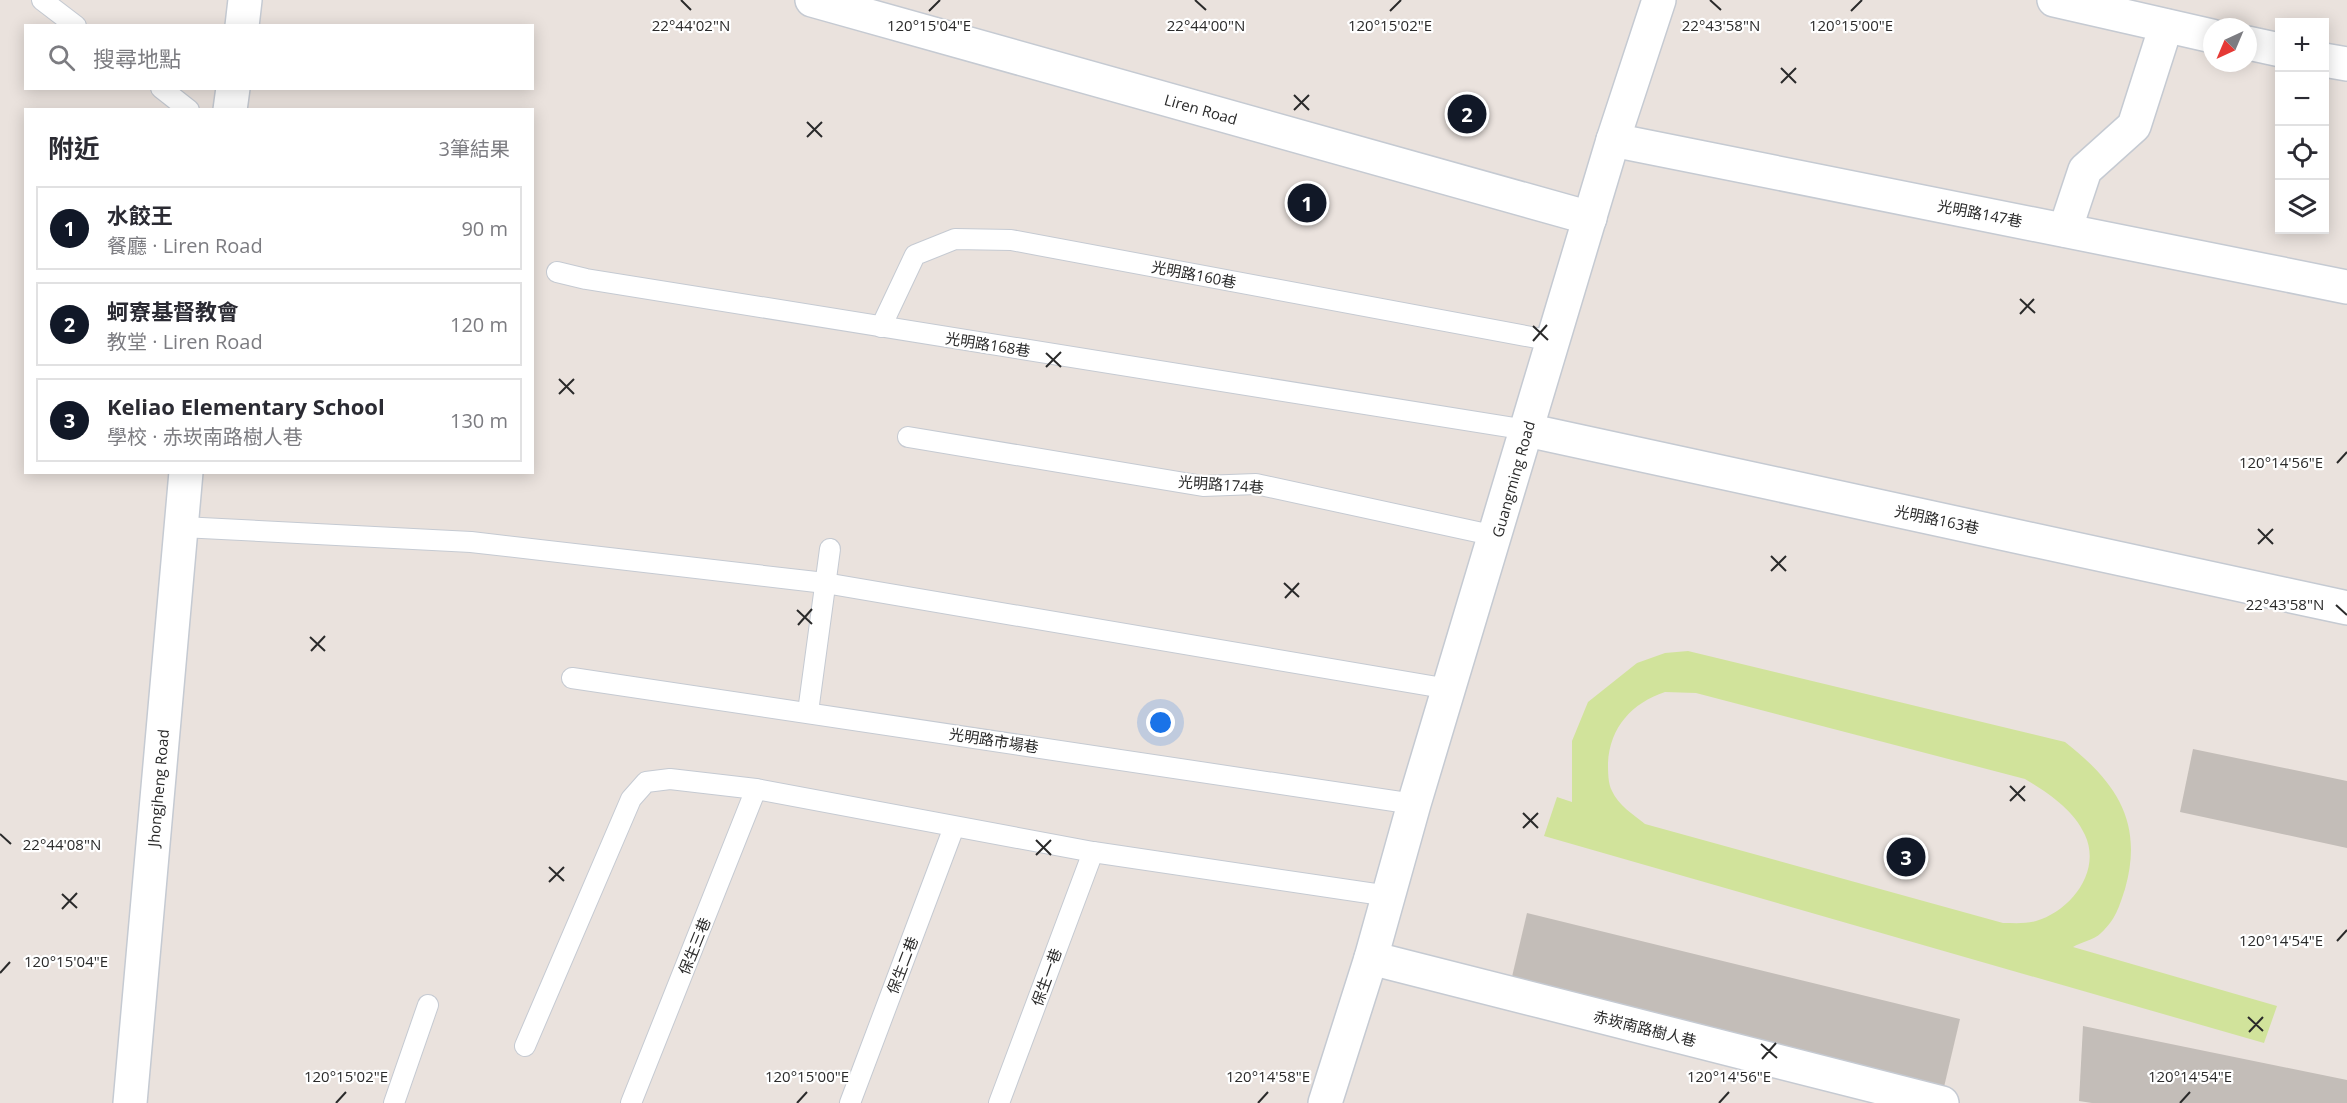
<!DOCTYPE html>
<html lang="zh-TW">
<meta charset="utf-8">
<style>
body{margin:0;font-family:"Open Sans","Noto Sans TC",sans-serif;background:#f7f7f7;color:#2b2b33}
.controls{position:absolute;right:18px;top:18px;display:grid;overflow:hidden;border-radius:0px;box-shadow:0 3px 15px #0003}
.controls button{width:54px;height:54px;display:grid;place-items:center;padding:0;border:0;border-bottom:2px solid #e1e1e2;background:#fff;color:#2b2b33;font:30px sans-serif}
.compass{position:absolute;left:2203px;top:18px;width:54px;height:54px;border-radius:50%;background:#fff;box-shadow:0 3px 15px #0003;rotate:224deg}
.you{position:absolute;left:1161px;top:723px;width:21px;height:21px;margin:-15px;border:4px solid #fff;border-radius:50%;background:#1a73e8;box-shadow:0 0 0 9px #1a73e833}
.badge{display:grid;place-items:center;width:39px;height:39px;border-radius:50%;background:#111827;color:#fff;font-size:20px;font-weight:700}
.pin{position:absolute;translate:-50% -50%;border:3px solid #fff;box-shadow:0 2px 6px #0006}
.list{margin:0;padding:0;list-style:none}
h2{display:flex;justify-content:space-between;align-items:center;height:78px;margin:0;padding:0 24px;font-size:26px}
h2 small{font-size:20px;font-weight:400;color:#7c7c81}
.list li{display:grid;grid-template-columns:39px 1fr auto;gap:18px;align-items:center;box-sizing:border-box;height:84px;margin:0 12px 12px;padding:0 12px;border:2px solid #e1e1e2;border-radius:0px}
.list b{display:block;font-size:22px;white-space:nowrap}
.list p{margin:0;font-size:20px;white-space:nowrap;color:#7c7c81}
.list em{font-size:20px;font-style:normal;color:#7c7c81}
.icon{flex:none;width:33px;height:33px;fill:none;stroke:currentColor;stroke-width:2;stroke-linecap:round;stroke-linejoin:round}
.map{position:relative;flex:none;width:2347px;height:1103px;overflow:hidden}
.search{position:absolute;background:#fff;box-shadow:0 3px 15px #0003;left:24px;top:24px;width:510px;height:66px;display:flex;align-items:center;gap:15px;box-sizing:border-box;padding:0 21px;border-radius:0px;color:#7c7c81;font-size:22px}
.panel{position:absolute;background:#fff;box-shadow:0 3px 15px #0003;left:24px;top:108px;width:510px;height:366px;border-radius:0px}
.map>svg:first-child{display:block}
.pitch{fill:#d1e39b;fill-rule:evenodd}
.building{fill:#c3bdb8}
.lines{fill:none;stroke-linecap:round;stroke-linejoin:round}
.service-casing{stroke:#c5cad2;stroke-width:22}
.minor-casing{stroke:#c5cad2;stroke-width:36}
.tertiary-casing{stroke:#c5cad2;stroke-width:36}
.service{stroke:#fff;stroke-width:20}
.minor{stroke:#fff;stroke-width:33}
.tertiary{stroke:#fff;stroke-width:33}
.ticks{fill:none;stroke:#2a2a2a;stroke-width:2}
.labels{text-anchor:middle;dominant-baseline:central;stroke-width:4.5;stroke-linejoin:round;paint-order:stroke}
.street-label{font-size:15px;fill:#2a2a2a;stroke:#fff}
.ticks-label{font-size:15px;text-anchor:middle;fill:#2a2a2a;stroke:#fff;stroke-width:4.5;stroke-linejoin:round;paint-order:stroke}
</style>
<div class="map">
<svg width="2347" height="1103" viewBox="0 0 2347 1103">
<rect width="100%" height="100%" fill="#eae2dd"/>
<path class="pitch" d="M1688,651L2065,742C2116,782 2144,822 2125,889C2119,907 2116,919 2101,933C2094,940 2081,942 2073,947L2277,1006L2264,1043L1544,836L1557,797L1572,802V741L1588,702L1637,663L1665,653ZM1665,692L1696,693L2025,779C2048,793 2073,809 2085,835C2102,872 2070,911 2036,921C2026,924 2014,923 2003,923L1645,824C1634,815 1618,805 1612,791C1608,784 1608,771 1608,763C1610,727 1632,703 1665,692Z"/>
<g class="building">
<path d="M2193,749L2347,781V848L2180,812Z"/>
<path d="M1527,913L1960,1019L1944,1087L1511,981Z"/>
<path d="M2083,1026L2347,1080V1103H2092L2079,1101Z"/>
</g>
<g class="lines">
<g class="service-casing">
<g id="service">
<path d="M42,0L76,26"/>
<path d="M161,88L189,110"/>
<path d="M557,272L586,279L1527,430"/>
<path d="M881,327L915,255L955,239L1011,240L1553,341"/>
<path d="M908,437L1203,486L1256,484L1496,536"/>
<path d="M182,527L471,542L825,583L1449,689"/>
<path d="M572,678L1414,804"/>
<path d="M808,712L830,549"/>
<path d="M525,1046L631,799L646,782L670,779L756,789L1093,852L1389,896"/>
<path d="M394,1103L428,1005"/>
<path d="M631,1103L756,789"/>
<path d="M850,1103L954,827"/>
<path d="M999,1103L1093,852"/>
</g>
</g>
<g class="minor-casing">
<g id="minor">
<path d="M812,0L1590,218"/>
<path d="M2054,0L2212,36"/>
<path d="M242,26L245,0"/>
<path d="M2248,43L2280,50"/>
<path d="M2324,60L2347,64"/>
<path d="M230,110L233,88"/>
<path d="M1613,140L2347,287"/>
<path d="M2065,230L2085,170L2134,126L2166,26"/>
<path d="M1527,430L2347,608"/>
<path d="M1371,958L1942,1103"/>
<path d="M130,1103L186,472"/>
</g>
</g>
<g class="tertiary-casing">
<path id="tertiary" d="M1325,1103L1371,958L1414,804L1613,140L1659,0"/>
</g>
<use href="#service" class="service"/>
<use href="#minor" class="minor"/>
<use href="#tertiary" class="tertiary"/>
</g>
<path class="ticks" d="M681,0L691,10M1195,0L1206,10M1710,0L1721,10M929,11L940,0M1390,11L1401,0M1851,11L1862,0M1781,68L1796,83M1781,83L1796,68M1294,95L1309,110M1294,110L1309,95M807,122L822,137M807,137L822,122M2020,299L2035,313M2020,314L2034,299M1533,326L1548,340M1533,341L1547,325M1046,353L1061,367M1046,367L1061,352M559,379L574,394M559,394L574,379M2337,463L2347,452M2258,529L2273,544M2258,544L2273,529M1771,556L1786,571M1771,571L1786,556M1284,583L1299,597M1285,598L1299,583M2336,605L2347,615M797,610L812,624M798,625L812,609M310,637L325,651M311,651L325,636M2010,786L2025,801M2010,801L2025,786M1523,813L1538,828M1523,828L1538,813M0,834L11,844M1036,840L1051,855M1036,855L1051,840M549,867L564,881M549,882L564,867M62,894L77,908M62,909L77,893M2337,941L2347,930M0,973L10,962M2248,1017L2263,1031M2249,1032L2263,1017M1761,1044L1777,1058M1762,1059L1776,1043M336,1103L346,1092M797,1103L807,1092M1258,1103L1268,1092M1719,1103L1729,1092M2180,1103L2190,1092"/>
<g class="labels">
<g class="street-label">
<text transform="translate(1201 109) rotate(16)">Liren Road</text>
<text transform="translate(1980 213) rotate(11)">光明路147巷</text>
<text transform="translate(1194 274) rotate(11)">光明路160巷</text>
<text transform="translate(988 344) rotate(9)">光明路168巷</text>
<text transform="translate(1513 479) rotate(-74)">Guangming Road</text>
<text transform="translate(1221 484) rotate(4)">光明路174巷</text>
<text transform="translate(1937 519) rotate(12)">光明路163巷</text>
<text transform="translate(994 740) rotate(9)">光明路市場巷</text>
<text transform="translate(158 788) rotate(-85)">Jhongjheng Road</text>
<text transform="translate(694 946) rotate(-68)">保生三巷</text>
<text transform="translate(902 965) rotate(-69)">保生二巷</text>
<text transform="translate(1046 977) rotate(-70)">保生一巷</text>
<text transform="translate(1645 1028) rotate(14)">赤崁南路樹人巷</text>
</g>
</g>
<g class="ticks-label">
<text x="691" y="31">22°44'02"N</text>
<text x="1206" y="31">22°44'00"N</text>
<text x="1721" y="31">22°43'58"N</text>
<text x="929" y="31">120°15'04"E</text>
<text x="1390" y="31">120°15'02"E</text>
<text x="1851" y="31">120°15'00"E</text>
<text x="2281" y="468">120°14'56"E</text>
<text x="2285" y="610">22°43'58"N</text>
<text x="62" y="850">22°44'08"N</text>
<text x="2281" y="946">120°14'54"E</text>
<text x="66" y="967">120°15'04"E</text>
<text x="346" y="1082">120°15'02"E</text>
<text x="807" y="1082">120°15'00"E</text>
<text x="1268" y="1082">120°14'58"E</text>
<text x="1729" y="1082">120°14'56"E</text>
<text x="2190" y="1082">120°14'54"E</text>
</g>
</svg>
<div class="controls">
<button>+</button>
<button>−</button>
<button><svg class="icon" aria-label="locate" viewBox="0 0 24 24"><circle cx="12" cy="12" r="6"/><path d="M12 2v4M12 18v4M2 12h4M18 12h4"/></svg></button>
<button><svg class="icon" aria-label="layers" viewBox="0 0 24 24"><path d="M12 4l9 5-9 5-9-5zM3 14l9 5 9-5"/></svg></button>
</div>
<svg class="compass" viewBox="-18 -18 36 36"><path d="M0-13l5 13h-10z" fill="#e53935"/><path d="M0 13l5-13h-10z" fill="#7c7c81"/></svg>
<div class="you"></div>
<div class="pin badge" style="left:1307px;top:203px">1</div>
<div class="pin badge" style="left:1467px;top:114px">2</div>
<div class="pin badge" style="left:1906px;top:857px">3</div>
<div class="search"><svg class="icon" aria-label="search" viewBox="0 0 24 24"><circle cx="10" cy="10" r="6"/><path d="M15 15l6 6"/></svg>搜尋地點</div>
<section class="panel">
<h2>附近<small>3筆結果</small></h2>
<ul class="list">
<li><span class="badge">1</span><div><b>水餃王</b><p>餐廳 · Liren Road</p></div><em>90 m</em></li>
<li><span class="badge">2</span><div><b>蚵寮基督教會</b><p>教堂 · Liren Road</p></div><em>120 m</em></li>
<li><span class="badge">3</span><div><b>Keliao Elementary School</b><p>學校 · 赤崁南路樹人巷</p></div><em>130 m</em></li>
</ul>
</section>
</div>
